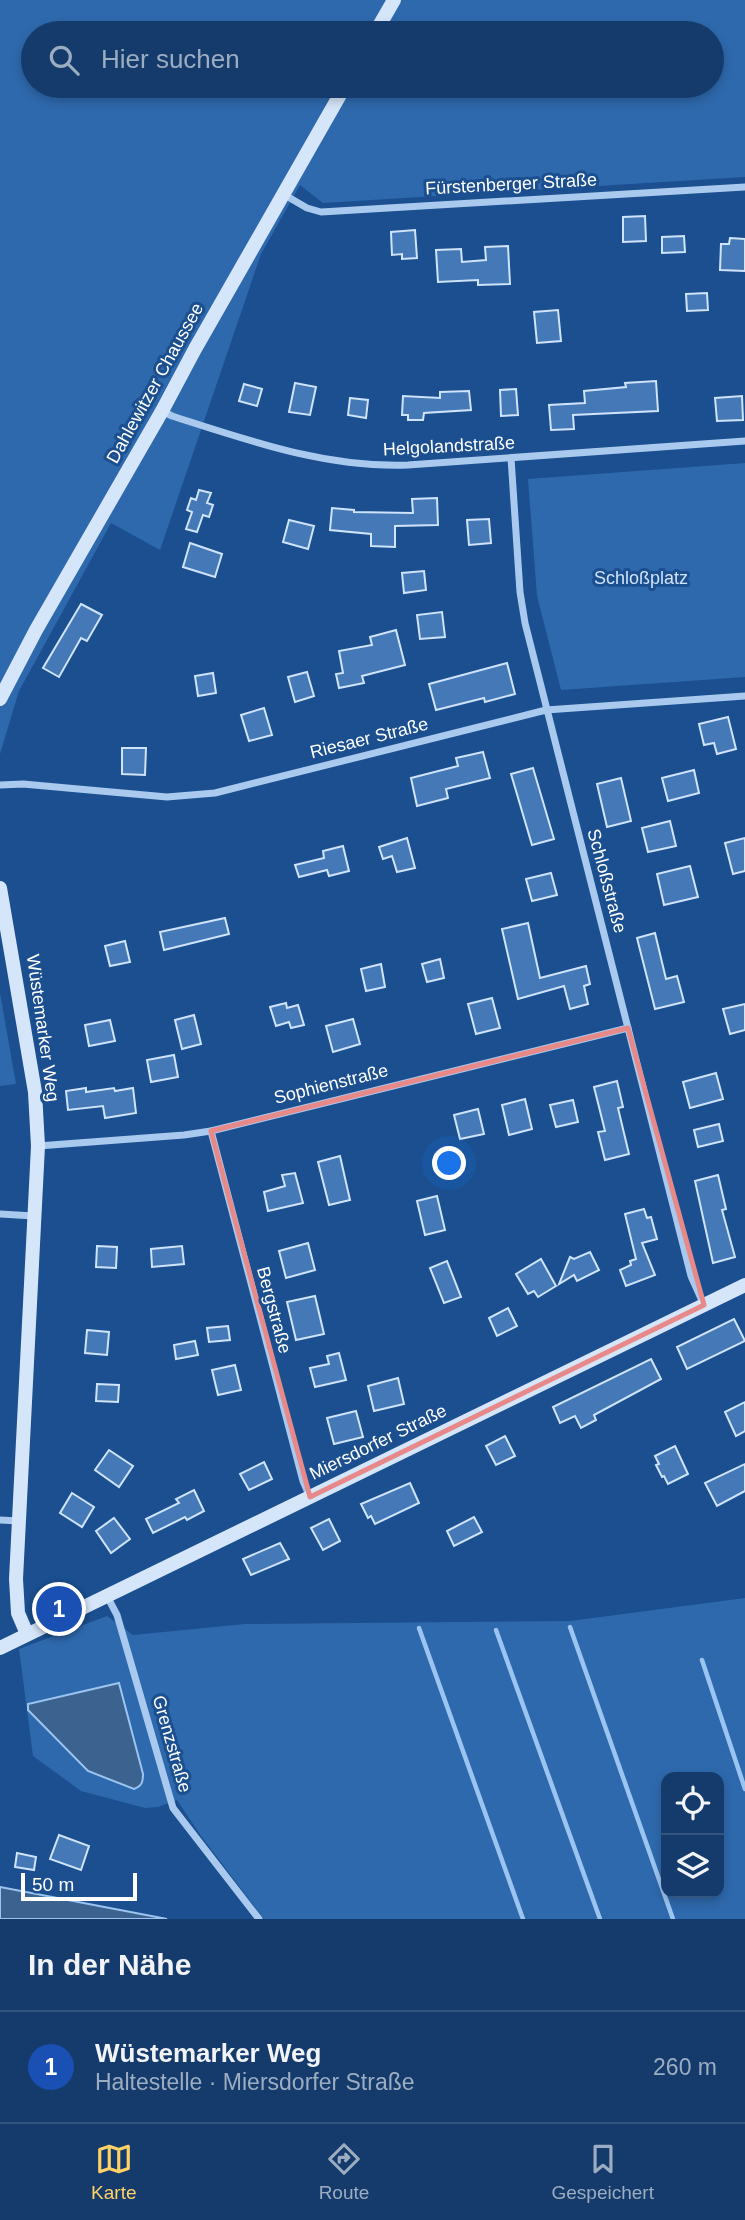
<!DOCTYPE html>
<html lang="de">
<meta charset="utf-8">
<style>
body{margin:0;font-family:Arial,sans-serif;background:#1d4271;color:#f1f3f6}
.controls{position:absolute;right:21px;bottom:21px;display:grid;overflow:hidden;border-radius:14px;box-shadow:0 4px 10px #0003}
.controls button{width:63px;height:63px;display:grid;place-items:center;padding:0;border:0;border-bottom:2px solid #33557e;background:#143b6b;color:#f1f3f6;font:35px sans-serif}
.scale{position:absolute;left:21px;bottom:18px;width:116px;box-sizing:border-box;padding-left:7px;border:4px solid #fff;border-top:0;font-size:19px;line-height:24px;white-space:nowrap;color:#fff;-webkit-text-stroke:5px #1b4f8f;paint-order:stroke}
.you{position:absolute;left:450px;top:1164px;width:24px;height:24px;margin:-18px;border:5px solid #fff;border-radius:50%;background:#1a73e8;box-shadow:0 0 0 10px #1a73e833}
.badge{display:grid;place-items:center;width:46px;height:46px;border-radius:50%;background:#ffd166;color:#fff;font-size:23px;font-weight:700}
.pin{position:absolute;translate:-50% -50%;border:4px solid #fff;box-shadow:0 2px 7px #0006}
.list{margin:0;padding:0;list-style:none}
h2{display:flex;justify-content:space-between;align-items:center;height:91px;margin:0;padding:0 28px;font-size:30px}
h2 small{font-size:23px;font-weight:400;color:#9dadc1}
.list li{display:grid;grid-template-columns:46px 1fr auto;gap:21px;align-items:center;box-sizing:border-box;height:112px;padding:0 28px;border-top:2px solid #33557e}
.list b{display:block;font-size:26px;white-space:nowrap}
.list p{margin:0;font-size:23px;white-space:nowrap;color:#9dadc1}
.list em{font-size:23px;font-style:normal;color:#9dadc1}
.icon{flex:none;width:38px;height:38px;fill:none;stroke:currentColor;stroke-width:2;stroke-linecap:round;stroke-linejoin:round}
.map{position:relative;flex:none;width:745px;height:1919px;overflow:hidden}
.search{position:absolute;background:#143b6b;box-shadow:0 4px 10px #0003;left:21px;right:21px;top:21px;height:77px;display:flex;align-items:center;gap:18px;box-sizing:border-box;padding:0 24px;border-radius:38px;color:#9dadc1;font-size:26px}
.sheet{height:203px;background:#143b6b}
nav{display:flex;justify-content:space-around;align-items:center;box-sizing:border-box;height:98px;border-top:2px solid #33557e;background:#143b6b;font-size:19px;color:#9dadc1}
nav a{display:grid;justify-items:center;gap:4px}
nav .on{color:#ffd166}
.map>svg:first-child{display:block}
.green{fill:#2e69ad;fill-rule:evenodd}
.water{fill:#3c6290;stroke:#9cc4f0;stroke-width:2}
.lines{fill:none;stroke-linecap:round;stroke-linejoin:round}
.stream{stroke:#9cc4f0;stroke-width:4.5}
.building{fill:#4478b7;stroke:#cfe3fa;stroke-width:2}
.street{stroke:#a9c9ee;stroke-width:7}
.secondary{stroke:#d6e6fa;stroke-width:14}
.marked{fill:none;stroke:#e88989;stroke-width:5;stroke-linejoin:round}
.labels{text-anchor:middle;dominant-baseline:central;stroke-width:6;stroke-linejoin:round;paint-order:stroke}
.street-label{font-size:18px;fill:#fff;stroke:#1b4f8f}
.park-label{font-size:18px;fill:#cfe3fa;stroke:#1b4f8f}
</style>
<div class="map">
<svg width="745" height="1919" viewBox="0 0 745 1919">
<rect width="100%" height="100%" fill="#1b4f8f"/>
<g class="green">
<path d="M0,0H745V177L323,203L300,185L261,254L160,550L111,523L19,691L0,754ZM33,33H712V86H33Z"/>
<path d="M745,463V677L561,690L537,596L528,479Z"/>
<path d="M0,993L16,1084L0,1086Z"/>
<path d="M745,1598V1919H264L201,1836L177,1800L158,1807L145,1808L81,1791L33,1756L19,1649L107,1616L133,1635L245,1624L570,1621ZM666,1777H719V1893H666Z"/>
</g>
<g class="water">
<path d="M119,1683L143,1774C143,1782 142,1786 134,1789L88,1771L28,1710V1704Z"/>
<path d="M0,1887L167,1919H0Z"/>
</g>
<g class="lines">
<g class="stream">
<path d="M570,1627L673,1919"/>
<path d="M419,1628L523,1919"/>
<path d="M496,1630L600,1919"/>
<path d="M702,1660L745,1789"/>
</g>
</g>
<g class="building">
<path d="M645,216L646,241L623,242V217Z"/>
<path d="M415,230L417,258L402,259V254L392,255L391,232Z"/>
<path d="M684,236L685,252L662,253V237Z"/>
<path d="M730,238L745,239V271L720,270L721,244H729Z"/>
<path d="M508,246L510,284L478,285V280L438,282L436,250L461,249L462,262L486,260L485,247Z"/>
<path d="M707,293L708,310L687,311L686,294Z"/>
<path d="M558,310L561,341L537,343L534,312Z"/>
<path d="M656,381L658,411L573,415L574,429L551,430L549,405L585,403L584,391L626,387L625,383Z"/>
<path d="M295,383L316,387L310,415L289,412Z"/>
<path d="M244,384L262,389L257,406L239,401Z"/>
<path d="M516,389L518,415L501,416L500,390Z"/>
<path d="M469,391L471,410L424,413L423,420H408V415H402L403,396L440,398V392Z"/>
<path d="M742,396L743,420L717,421L715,398Z"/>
<path d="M350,398L368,400L366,418L348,415Z"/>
<path d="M199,490L211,493L207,503L213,505L209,517L203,515L197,532L186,529L192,512L187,510L191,498L196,500Z"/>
<path d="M437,498L438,525L395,526V547L371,546V534L330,530L332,508L354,510V512L413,513L412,499Z"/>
<path d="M489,519L491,543L469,545L467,520Z"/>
<path d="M289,520L314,526L308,549L283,542Z"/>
<path d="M190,543L222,554L215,577L183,567Z"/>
<path d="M424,571L426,590L404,593L402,573Z"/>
<path d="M81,604L102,615L87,641L81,638L59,677L43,668Z"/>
<path d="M442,612L445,637L420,639L417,615Z"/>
<path d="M396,630L405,665L362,676L364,683L339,688L336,674L343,673L339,651L372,645L370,637Z"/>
<path d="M507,663L515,694L485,702L484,698L436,710L429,684Z"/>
<path d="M307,672L314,696L295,702L288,677Z"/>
<path d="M213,673L216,693L198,696L195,676Z"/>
<path d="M264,708L272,735L249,741L241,715Z"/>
<path d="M728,717L736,749L717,754L714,743L704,745L699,724Z"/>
<path d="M122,748H146L145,775L122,774Z"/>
<path d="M483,752L490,778L446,789L448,798L417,806L411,778L458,766L456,758Z"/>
<path d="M533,768L554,839L532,845L511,774Z"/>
<path d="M694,770L699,793L668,801L662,778Z"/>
<path d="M621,778L631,821L607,827L597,784Z"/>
<path d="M670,821L676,846L648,852L642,828Z"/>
<path d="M407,838L415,868L397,872L392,856L383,859L379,847Z"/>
<path d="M745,838V871L733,874L725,843Z"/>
<path d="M343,846L349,871L329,876L327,870L299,877L295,865L324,858L323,851Z"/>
<path d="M690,866L698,897L664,905L657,874Z"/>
<path d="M551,873L557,895L532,901L526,879Z"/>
<path d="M225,918L229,934L164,950L160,932Z"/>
<path d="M528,923L540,978L586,966L590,984L584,986L588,1004L570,1009L564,986L518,999L502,929Z"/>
<path d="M655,933L666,979L677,976L684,1002L655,1009L637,938Z"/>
<path d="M125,941L130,962L110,966L105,946Z"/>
<path d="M440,959L444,978L427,982L422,964Z"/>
<path d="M381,964L385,987L366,991L361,969Z"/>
<path d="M492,998L500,1028L476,1034L468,1004Z"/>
<path d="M286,1003L287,1008L298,1005L304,1025L291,1028L289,1022L276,1026L270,1007Z"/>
<path d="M745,1004V1030L730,1034L723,1009Z"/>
<path d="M194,1015L201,1044L182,1049L175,1020Z"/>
<path d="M353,1019L360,1044L333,1052L326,1026Z"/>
<path d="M110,1020L115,1041L89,1046L85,1025Z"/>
<path d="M174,1055L178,1077L151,1082L147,1060Z"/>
<path d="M716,1073L723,1099L690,1108L683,1082Z"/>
<path d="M617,1081L623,1107L618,1108L629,1154L605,1160L598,1132L605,1131L594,1087Z"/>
<path d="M86,1088V1092L114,1088L115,1091L133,1088L136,1113L105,1118L103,1106L68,1110L66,1091Z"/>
<path d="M525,1099L532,1129L509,1135L502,1105Z"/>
<path d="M573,1100L578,1122L556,1127L550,1105Z"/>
<path d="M478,1109L484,1134L460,1139L454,1115Z"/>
<path d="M719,1124L723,1141L698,1147L694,1130Z"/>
<path d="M340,1156L350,1200L329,1205L318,1162Z"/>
<path d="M295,1173L303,1203L268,1211L264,1192L285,1186L282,1175Z"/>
<path d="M718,1175L726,1209L722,1210L735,1257L713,1263L695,1181Z"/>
<path d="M437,1196L445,1230L425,1235L417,1201Z"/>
<path d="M644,1209L647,1218L651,1217L657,1239L642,1243L655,1275L626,1286L620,1270L631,1265L630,1261L636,1259L625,1214Z"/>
<path d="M308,1243L315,1270L286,1278L279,1251Z"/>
<path d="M97,1246L117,1247L116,1268L96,1267Z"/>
<path d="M182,1246L184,1264L152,1267L151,1249Z"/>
<path d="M590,1252L599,1270L577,1281L574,1275L559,1284L570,1257L574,1259Z"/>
<path d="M541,1259L556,1286L538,1297L534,1291L528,1294L516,1274Z"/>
<path d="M447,1261L461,1297L444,1303L430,1268Z"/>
<path d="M315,1296L324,1334L296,1340L287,1302Z"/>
<path d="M508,1308L517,1326L497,1336L489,1318Z"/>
<path d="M734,1319L745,1341L687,1369L677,1347Z"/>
<path d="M228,1326L230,1340L209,1342L207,1328Z"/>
<path d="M87,1330L109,1332L107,1355L85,1353Z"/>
<path d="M195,1341L198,1355L176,1359L174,1345Z"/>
<path d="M339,1353L346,1380L315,1387L310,1368L329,1364L327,1356Z"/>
<path d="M651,1359L661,1379L594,1415L596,1420L581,1428L575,1416L560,1423L553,1407Z"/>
<path d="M235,1365L241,1390L218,1395L212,1370Z"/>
<path d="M398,1378L404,1404L374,1411L368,1386Z"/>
<path d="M97,1384L119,1385L118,1402L96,1401Z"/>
<path d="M745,1402V1431L736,1436L725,1412Z"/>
<path d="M356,1411L363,1437L334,1444L327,1418Z"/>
<path d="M505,1436L515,1456L496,1465L486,1446Z"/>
<path d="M675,1446L688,1474L668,1484L664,1476L662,1477L656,1465L659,1464L655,1456Z"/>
<path d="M109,1450L133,1466L119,1487L95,1470Z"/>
<path d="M264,1462L272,1479L249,1490L240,1474Z"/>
<path d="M745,1464V1491L717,1506L705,1483Z"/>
<path d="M410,1483L419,1503L375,1524L371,1516L368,1518L361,1504Z"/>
<path d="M194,1490L204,1511L187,1520L185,1517L153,1533L146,1519L179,1503L176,1499Z"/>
<path d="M72,1493L94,1507L82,1527L60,1513Z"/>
<path d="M474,1517L482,1532L454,1546L447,1531Z"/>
<path d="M114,1518L130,1539L111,1553L96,1531Z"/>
<path d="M329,1519L340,1541L323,1550L311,1528Z"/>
<path d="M280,1543L289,1559L251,1575L243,1559Z"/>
<path d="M59,1835L89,1846L81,1870L50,1859Z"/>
<path d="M17,1853L36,1857L34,1870L15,1867Z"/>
</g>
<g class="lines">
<g class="street">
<path d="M283,194L307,208L321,212L745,187"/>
<path d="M162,411L172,416C250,441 326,468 408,465L745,441"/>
<path d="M511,458L520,592L525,623L691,1276L704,1305"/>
<path d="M0,785L23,784L167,797L215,793L546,710L745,696"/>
<path d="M211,1131L303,1481L310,1497"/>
<path d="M38,1146L184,1135L211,1131L628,1028"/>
<path d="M0,1214L34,1216"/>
<path d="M0,1520L19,1521"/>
<path d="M107,1596L117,1615L173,1808L259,1919"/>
</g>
<g class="secondary">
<path d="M375,33L394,0"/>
<path d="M0,699L36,630L162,411L195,349L345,86"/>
<path d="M0,888L35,1092L38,1146L16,1579L18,1613L27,1634"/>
<path d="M0,1648L745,1285"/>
</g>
</g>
<path class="marked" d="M628,1028L704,1305L310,1497L211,1131Z"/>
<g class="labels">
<g class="street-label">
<text transform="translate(511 184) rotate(-3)">Fürstenberger Straße</text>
<text transform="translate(155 383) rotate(-61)">Dahlewitzer Chaussee</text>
<text transform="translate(449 446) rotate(-3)">Helgolandstraße</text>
<text transform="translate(369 738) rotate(-14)">Riesaer Straße</text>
<text transform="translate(607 881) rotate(75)">Schloßstraße</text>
<text transform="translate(43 1028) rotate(82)">Wüstemarker Weg</text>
<text transform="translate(331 1084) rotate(-14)">Sophienstraße</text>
<text transform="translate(274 1310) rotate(75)">Bergstraße</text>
<text transform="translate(378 1442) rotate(-26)">Miersdorfer Straße</text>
<text transform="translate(172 1744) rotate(74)">Grenzstraße</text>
</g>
<g class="park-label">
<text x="641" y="578">Schloßplatz</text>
</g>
</g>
</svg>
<div class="controls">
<button><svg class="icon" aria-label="locate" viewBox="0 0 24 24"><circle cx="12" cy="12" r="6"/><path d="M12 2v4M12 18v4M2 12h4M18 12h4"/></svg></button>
<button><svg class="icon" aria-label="layers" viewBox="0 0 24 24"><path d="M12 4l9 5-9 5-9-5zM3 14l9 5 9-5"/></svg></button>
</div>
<div class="scale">50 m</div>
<div class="you"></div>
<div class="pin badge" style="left:59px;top:1609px;background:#1a4fb4">1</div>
<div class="search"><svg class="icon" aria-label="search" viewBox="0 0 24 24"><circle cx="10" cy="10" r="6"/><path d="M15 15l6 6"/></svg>Hier suchen</div>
</div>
<section class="sheet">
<h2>In der Nähe<small></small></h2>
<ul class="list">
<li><span class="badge" style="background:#1a4fb4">1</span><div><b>Wüstemarker Weg</b><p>Haltestelle · Miersdorfer Straße</p></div><em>260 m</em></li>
</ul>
</section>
<nav>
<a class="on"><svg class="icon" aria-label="map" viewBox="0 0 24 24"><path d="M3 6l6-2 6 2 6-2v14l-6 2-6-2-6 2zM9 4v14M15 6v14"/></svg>Karte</a>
<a><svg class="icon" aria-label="directions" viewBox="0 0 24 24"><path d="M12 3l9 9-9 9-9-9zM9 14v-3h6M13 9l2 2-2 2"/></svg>Route</a>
<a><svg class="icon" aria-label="saved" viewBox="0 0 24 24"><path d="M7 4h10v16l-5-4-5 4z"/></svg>Gespeichert</a>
</nav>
